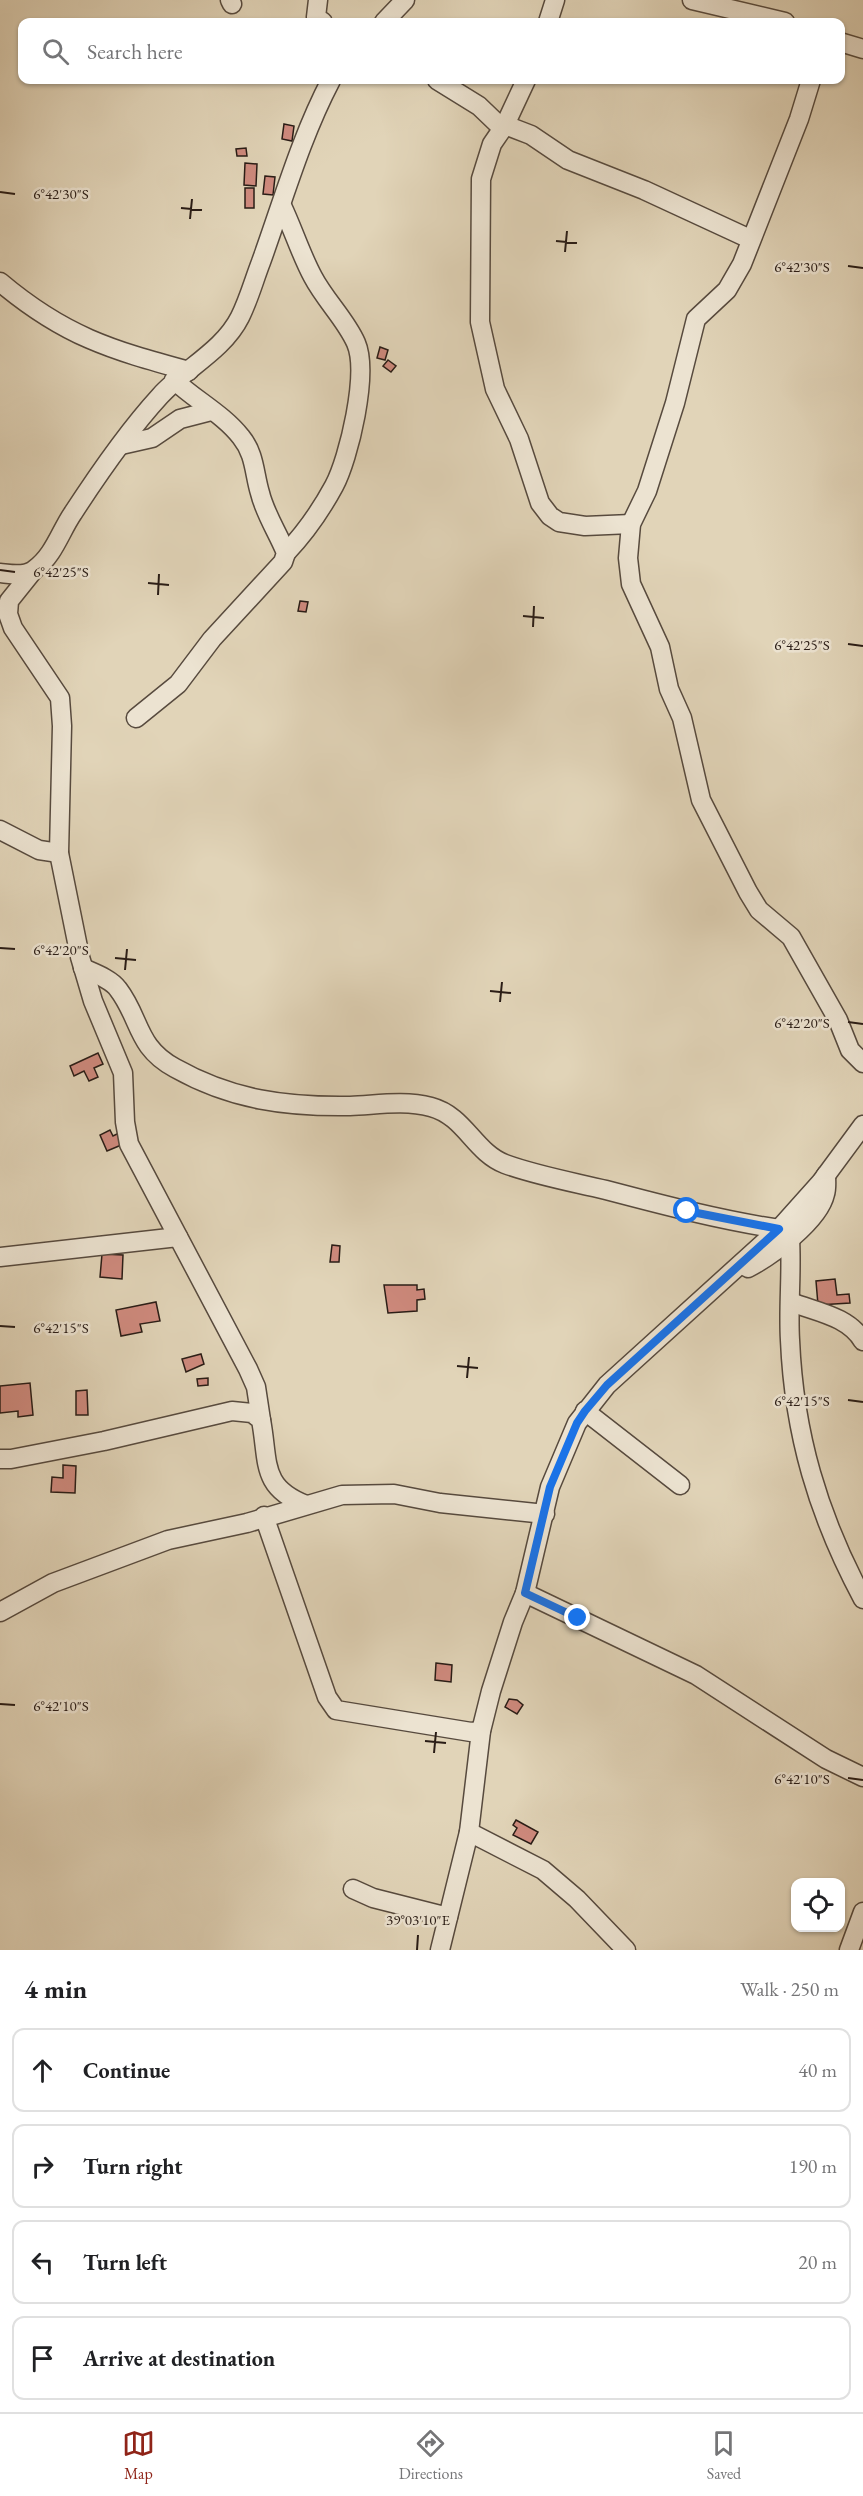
<!DOCTYPE html>
<meta charset="utf-8">
<style>
body{margin:0;font-family:"EB Garamond",serif;background:#f6f6f6;color:#202124}
.controls{position:absolute;right:18px;bottom:18px;display:grid;overflow:hidden;border-radius:12px;box-shadow:0 2px 4px #0004}
.controls button{width:54px;height:54px;display:grid;place-items:center;padding:0;border:0;border-bottom:2px solid #e0e0e0;background:#fff;color:#202124;font:30px sans-serif}
.stop{position:absolute;width:18px;height:18px;margin:-14px;border:4px solid #1a73e8;border-radius:50%;background:#fff}
.stop.end{background:#1a73e8;border-color:#fff;box-shadow:0 2px 6px #0008}
.list{margin:0;padding:0;list-style:none}
h2{display:flex;justify-content:space-between;align-items:center;height:78px;margin:0;padding:0 24px;font-size:26px}
h2 small{font-size:20px;font-weight:400;color:#757577}
.list li{display:grid;grid-template-columns:39px 1fr auto;gap:18px;align-items:center;box-sizing:border-box;height:84px;margin:0 12px 12px;padding:0 12px;border:2px solid #e0e0e0;border-radius:12px}
.list b{display:block;font-size:22px;white-space:nowrap}
.list em{font-size:20px;font-style:normal;color:#757577}
.icon{flex:none;width:33px;height:33px;fill:none;stroke:currentColor;stroke-width:2;stroke-linecap:round;stroke-linejoin:round}
.map{position:relative;flex:none;width:863px;height:1950px;overflow:hidden}
.search{position:absolute;background:#fff;box-shadow:0 2px 4px #0004;left:18px;right:18px;top:18px;height:66px;display:flex;align-items:center;gap:15px;box-sizing:border-box;padding:0 21px;border-radius:12px;color:#757577;font-size:22px}
.sheet{height:462px;background:#fff}
nav{display:flex;justify-content:space-around;align-items:center;box-sizing:border-box;height:84px;border-top:2px solid #e0e0e0;background:#fff;font-size:16px;color:#757577}
nav a{display:grid;justify-items:center;gap:3px}
nav .on{color:#8f2418}
.map>svg:first-child{display:block}
.building{fill:#cf8a7e;stroke:#291c16;stroke-width:1.5}
.lines{fill:none;stroke-linecap:round;stroke-linejoin:round}
.minor-casing{stroke:#574a3e;stroke-width:21}
.minor{stroke:#ece3d1;stroke-width:18}
.route{stroke:#1a73e8;stroke-width:8}
.ticks{fill:none;stroke:#291c16;stroke-width:2}
.ticks-label{font-size:15px;text-anchor:middle;fill:#291c16;stroke:#ece3d1;stroke-width:5;stroke-linejoin:round;paint-order:stroke}
</style>
<div class="map">
<svg width="863" height="1950" viewBox="0 0 863 1950">
<rect width="100%" height="100%" fill="#e1d4b8"/>
<filter id="stains"><feTurbulence type="fractalNoise" baseFrequency=".00333" numOctaves="4"/><feColorMatrix values="0 0 0 0 .2 0 0 0 0 .09 0 0 0 0 .02 0 0 0 .5 -.17"/></filter>
<radialGradient id="worn" r=".72"><stop offset=".6" stop-color="#630" stop-opacity="0"/><stop offset="1" stop-color="#630" stop-opacity=".3"/></radialGradient>
<g class="building">
<path d="M284,124L294,126L292,141L282,139Z"/>
<path d="M246,148L247,156H237L236,149Z"/>
<path d="M245,163L257,164L256,186L244,185Z"/>
<path d="M265,176L275,177L273,195L263,194Z"/>
<rect x="245" y="188" width="9" height="20"/>
<path d="M380,347L388,350L385,360L377,358Z"/>
<path d="M388,360L396,366L391,372L383,366Z"/>
<path d="M300,601L308,602L306,612L298,611Z"/>
<path d="M98,1053L103,1064L94,1068L98,1077L89,1081L84,1071L74,1076L70,1066Z"/>
<path d="M110,1130L113,1136L121,1132L126,1143L107,1151L100,1135Z"/>
<path d="M332,1245L340,1246L339,1262H330Z"/>
<path d="M102,1254L123,1255L122,1279L100,1277Z"/>
<path d="M835,1279L837,1295L849,1294L850,1303L818,1305L816,1281Z"/>
<path d="M384,1285H417V1290L424,1289L425,1299L417,1300V1311L388,1313Z"/>
<path d="M156,1302L160,1321L140,1324L142,1332L121,1336L116,1310Z"/>
<path d="M201,1354L204,1364L186,1372L182,1359Z"/>
<path d="M208,1378V1385L198,1386L197,1379Z"/>
<path d="M30,1383L33,1415L18,1417V1411L0,1413V1386Z"/>
<path d="M87,1390L88,1415H76V1391Z"/>
<path d="M63,1465L76,1466L75,1493L51,1492L52,1477L63,1478Z"/>
<path d="M436,1663L452,1665L451,1682L435,1680Z"/>
<path d="M509,1699L517,1700L523,1705L517,1714L505,1707Z"/>
<path d="M516,1820L538,1832L531,1844L513,1835L517,1828L513,1825Z"/>
</g>
<g class="lines">
<g class="minor-casing">
<g id="minor">
<path d="M230,0L232,4"/>
<path d="M318,0L316,17L323,22"/>
<path d="M692,0L785,22"/>
<path d="M384,22L405,0"/>
<path d="M548,22L555,0"/>
<path d="M840,42L863,49"/>
<path d="M437,80L479,106L503,129"/>
<path d="M526,80L505,125L492,144L481,179L480,322L495,389L519,439L540,503L550,516L559,522L585,526L631,524"/>
<path d="M811,80L799,119L742,264L727,290L696,319L675,403L647,491L631,524L628,558L631,584L660,647L669,689L682,718L701,800L748,892L759,910L791,937L838,1020L850,1050L863,1063"/>
<path d="M505,125L531,135L568,160L644,190L750,239"/>
<path d="M282,206C293,229 301,255 313,277C325,300 346,320 356,343C369,373 349,458 334,486C321,510 305,533 286,553"/>
<path d="M0,282C64,336 111,350 189,371"/>
<path d="M121,445L152,438L180,419L211,411"/>
<path d="M33,571L9,601L8,614L13,628L60,698L62,726L59,853L80,957L93,1001L123,1073L125,1122L129,1144L248,1369L256,1387L261,1420"/>
<path d="M0,573C11,574 26,577 35,569C54,555 60,532 73,513C99,473 127,432 160,396C184,369 223,351 240,317C249,299 254,280 261,262C283,201 301,137 331,80"/>
<path d="M136,718L178,684L212,639L283,562L286,553C278,533 265,514 260,493C254,473 255,454 241,437C223,414 195,400 174,380"/>
<path d="M0,830L39,850L59,853"/>
<path d="M83,968C94,973 111,979 118,989C141,1019 136,1047 175,1068C232,1100 286,1107 350,1106C377,1105 404,1100 431,1107C465,1116 474,1152 505,1164C538,1176 573,1182 606,1190C663,1205 720,1220 779,1229"/>
<path d="M790,1239C792,1273 788,1307 790,1340C794,1434 818,1515 863,1599"/>
<path d="M0,1257L178,1237"/>
<path d="M748,1268C771,1256 819,1221 825,1194C827,1188 826,1181 826,1175"/>
<path d="M791,1302C816,1312 848,1316 863,1341"/>
<path d="M585,1411L680,1485"/>
<path d="M0,1459H11L104,1441L232,1411L252,1413L261,1420C269,1462 260,1487 306,1505"/>
<path d="M264,1516L327,1697L336,1710L471,1732L481,1731"/>
<path d="M525,1593L696,1675L826,1759L863,1777"/>
<path d="M0,1612L53,1583L168,1540L247,1523L342,1495L394,1494L440,1503L545,1514"/>
<path d="M469,1832L543,1870L577,1899L626,1950"/>
<path d="M353,1889L373,1898L448,1917"/>
<path d="M440,1950L469,1832L481,1731L491,1691L513,1622L525,1593L550,1487L577,1423L607,1385L779,1229L821,1182L863,1125"/>
<path d="M849,1950L863,1912"/>
</g>
</g>
<use href="#minor" class="minor"/>
</g>
<g class="lines">
<path class="route" d="M578,1618L525,1593L550,1487L577,1423L585,1411L607,1385L779,1229L687,1211"/>
</g>
<path class="ticks" d="M0,192L15,194M181,208L202,210M190,219L192,199M556,241L577,243M565,252L567,231M848,266L863,268M0,570L15,572M148,583L169,585M158,595L159,574M523,616L544,618M533,627L534,606M848,644L863,646M0,948L15,949M115,958L136,960M125,970L127,949M490,991L511,993M500,1002L502,982M848,1022L863,1024M0,1326L15,1327M457,1366L478,1368M467,1378L469,1357M848,1400L863,1402M0,1704L15,1705M425,1741L446,1743M434,1753L436,1732M848,1778L863,1780M417,1950L418,1935"/>
<g class="ticks-label">
<text x="61" y="199">6°42'30"S</text>
<text x="802" y="272">6°42'30"S</text>
<text x="61" y="577">6°42'25"S</text>
<text x="802" y="650">6°42'25"S</text>
<text x="61" y="955">6°42'20"S</text>
<text x="802" y="1028">6°42'20"S</text>
<text x="61" y="1333">6°42'15"S</text>
<text x="802" y="1406">6°42'15"S</text>
<text x="61" y="1711">6°42'10"S</text>
<text x="802" y="1784">6°42'10"S</text>
<text x="418" y="1925">39°03'10"E</text>
</g>
<rect width="100%" height="100%" filter="url(#stains)"/>
<rect width="100%" height="100%" fill="url(#worn)"/>
</svg>
<div class="controls">
<button><svg class="icon" aria-label="locate" viewBox="0 0 24 24"><circle cx="12" cy="12" r="6"/><path d="M12 2v4M12 18v4M2 12h4M18 12h4"/></svg></button>
</div>
<div class="stop" style="left:687px;top:1211px"></div>
<div class="stop end" style="left:578px;top:1618px"></div>
<div class="search"><svg class="icon" aria-label="search" viewBox="0 0 24 24"><circle cx="10" cy="10" r="6"/><path d="M15 15l6 6"/></svg>Search here</div>
</div>
<section class="sheet">
<h2>4 min<small>Walk · 250 m</small></h2>
<ul class="list">
<li><svg class="icon" aria-label="ahead" viewBox="0 0 24 24"><path d="M12 20V5M6 11l6-6 6 6"/></svg><div><b>Continue</b></div><em>40 m</em></li>
<li><svg class="icon" aria-label="right" viewBox="0 0 24 24"><path d="M7 20v-9h11M14 6l5 5-5 5"/></svg><div><b>Turn right</b></div><em>190 m</em></li>
<li><svg class="icon" aria-label="left" viewBox="0 0 24 24"><path d="M17 20v-9H6M10 6l-5 5 5 5"/></svg><div><b>Turn left</b></div><em>20 m</em></li>
<li><svg class="icon" aria-label="arrive" viewBox="0 0 24 24"><path d="M6 21V4h12l-3 4 3 4H6"/></svg><div><b>Arrive at destination</b></div></li>
</ul>
</section>
<nav>
<a class="on"><svg class="icon" aria-label="map" viewBox="0 0 24 24"><path d="M3 6l6-2 6 2 6-2v14l-6 2-6-2-6 2zM9 4v14M15 6v14"/></svg>Map</a>
<a><svg class="icon" aria-label="directions" viewBox="0 0 24 24"><path d="M12 3l9 9-9 9-9-9zM9 14v-3h6M13 9l2 2-2 2"/></svg>Directions</a>
<a><svg class="icon" aria-label="saved" viewBox="0 0 24 24"><path d="M7 4h10v16l-5-4-5 4z"/></svg>Saved</a>
</nav>
